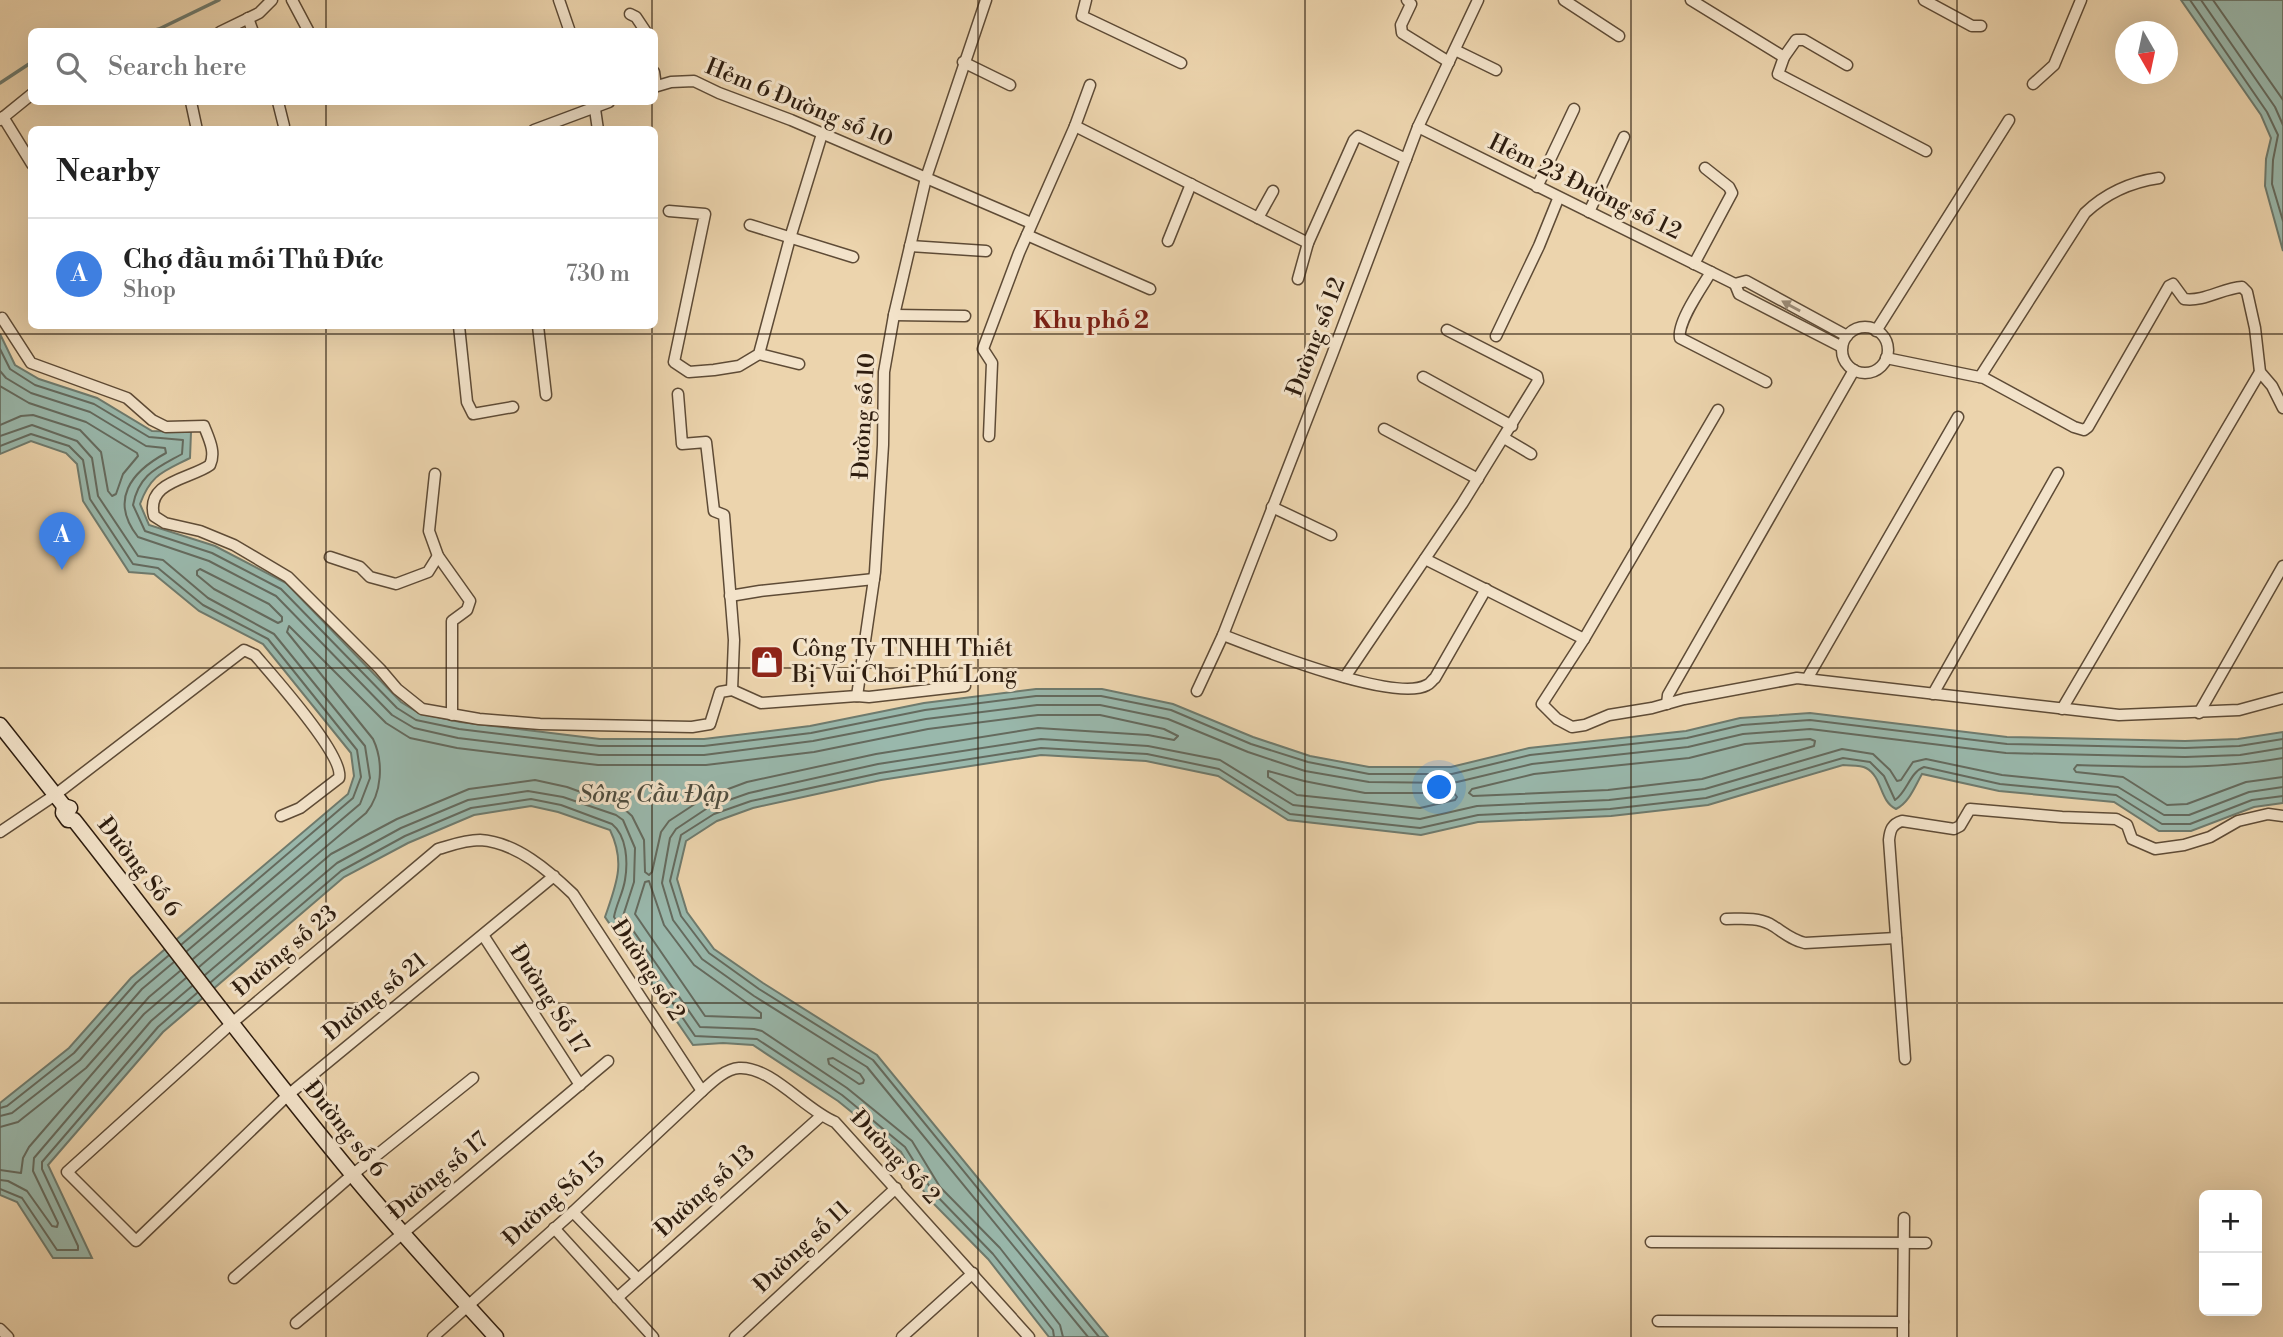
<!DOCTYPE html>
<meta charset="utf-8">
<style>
body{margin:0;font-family:"Libre Bodoni",serif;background:#f6f6f6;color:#222}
.controls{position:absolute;right:21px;bottom:21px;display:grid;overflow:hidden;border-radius:10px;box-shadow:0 7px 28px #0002}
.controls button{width:63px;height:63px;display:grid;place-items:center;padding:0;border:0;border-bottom:2px solid #e0e0e0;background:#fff;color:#222;font:35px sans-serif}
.compass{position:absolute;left:2115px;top:21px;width:63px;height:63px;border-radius:50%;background:#fff;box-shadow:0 7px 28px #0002;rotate:171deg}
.you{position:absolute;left:1440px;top:788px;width:24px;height:24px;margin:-18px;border:5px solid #fff;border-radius:50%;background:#1a73e8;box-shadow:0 0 0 10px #1a73e833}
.badge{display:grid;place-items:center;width:46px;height:46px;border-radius:50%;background:#8f2418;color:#fff;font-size:23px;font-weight:700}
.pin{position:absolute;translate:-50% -58px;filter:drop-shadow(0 2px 4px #0008)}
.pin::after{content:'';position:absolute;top:37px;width:24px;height:21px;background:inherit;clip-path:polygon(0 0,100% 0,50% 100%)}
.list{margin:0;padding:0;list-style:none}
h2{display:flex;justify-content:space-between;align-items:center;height:91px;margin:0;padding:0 28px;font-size:30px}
h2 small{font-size:23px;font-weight:400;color:#767676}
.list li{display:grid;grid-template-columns:46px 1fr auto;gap:21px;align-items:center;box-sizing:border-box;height:112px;padding:0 28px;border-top:2px solid #e0e0e0}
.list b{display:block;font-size:26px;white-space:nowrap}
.list p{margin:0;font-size:23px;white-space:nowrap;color:#767676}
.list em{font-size:23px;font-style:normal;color:#767676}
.icon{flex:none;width:38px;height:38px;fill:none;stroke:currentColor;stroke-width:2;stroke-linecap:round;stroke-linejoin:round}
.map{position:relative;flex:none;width:2283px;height:1337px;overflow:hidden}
.search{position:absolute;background:#fff;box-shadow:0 7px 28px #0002;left:28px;top:28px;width:630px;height:77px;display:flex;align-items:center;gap:18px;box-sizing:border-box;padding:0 24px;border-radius:10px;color:#767676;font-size:26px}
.panel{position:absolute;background:#fff;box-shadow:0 7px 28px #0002;left:28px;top:126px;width:630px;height:203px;border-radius:10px}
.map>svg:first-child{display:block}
.water{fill:#99b8ac;stroke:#6e7a6d;stroke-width:2}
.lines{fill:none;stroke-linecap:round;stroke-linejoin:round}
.shore{stroke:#646a5e;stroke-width:2}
.stream{stroke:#6e7a6d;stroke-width:3.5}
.street-casing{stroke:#5e4b36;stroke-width:13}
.secondary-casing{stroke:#2e1d0f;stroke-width:17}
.street{stroke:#f3e3ca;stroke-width:10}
.secondary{stroke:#f3e3ca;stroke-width:14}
.oneway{fill:#9a8a76}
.grid{fill:none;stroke:#2e1d0f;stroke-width:2;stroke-opacity:0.55}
.labels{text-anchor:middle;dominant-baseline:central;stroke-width:6;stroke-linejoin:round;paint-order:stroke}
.street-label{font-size:23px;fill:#2e1d0f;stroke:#f3e3ca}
.poi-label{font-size:23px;fill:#2e1d0f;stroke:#f3e3ca;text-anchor:start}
.neighbourhood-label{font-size:24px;font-weight:bold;fill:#7a1f14;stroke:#f3e3ca}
.water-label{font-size:24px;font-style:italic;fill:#4e4c3e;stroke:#f3e3ca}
</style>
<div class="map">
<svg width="2283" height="1337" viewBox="0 0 2283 1337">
<rect width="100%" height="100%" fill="#ecd4ad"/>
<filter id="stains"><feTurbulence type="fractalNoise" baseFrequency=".00286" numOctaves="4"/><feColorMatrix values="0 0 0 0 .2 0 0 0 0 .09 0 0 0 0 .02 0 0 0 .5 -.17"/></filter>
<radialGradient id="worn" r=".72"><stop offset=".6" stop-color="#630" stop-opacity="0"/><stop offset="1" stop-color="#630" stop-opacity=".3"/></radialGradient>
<g class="water">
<path d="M2181,0H2283V251L2265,186L2266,159L2271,138L2261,115Z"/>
<path d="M0,334L15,365L39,379L97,398L152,431L191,432L190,458C163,472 151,474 140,504L149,525L215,546L286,583L401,702L419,713L460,722L600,739H704L810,726L924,703L1036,689H1102L1173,704L1253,737L1310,756L1369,767H1451L1529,748L1686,731L1740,718L1810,713L2007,737L2185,741L2238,739L2283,732V803L2254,807L2191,831H2159L2114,802L1999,791L1922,774C1915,786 1909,803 1896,809C1879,801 1883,777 1866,768C1860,765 1850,766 1843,765L1708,805L1611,816L1478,822L1421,835L1288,820L1218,776L1146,761L1041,755L881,780L753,808L717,821L686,841L677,879L687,912L714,949L763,983L877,1055L1108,1337H1049L988,1259L927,1197L901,1152L838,1101L753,1045L723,1043L693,1045L605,917C616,885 626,863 610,830L558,812L531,806L474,815L408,843L344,877L163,1032L48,1165L92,1258H53L17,1202L0,1195V1103L69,1048L131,978L348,794L354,776L351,753L263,644L199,611L154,574L129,572L83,501L77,464L66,453L31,441L0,454Z"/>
</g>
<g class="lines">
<g class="shore">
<path d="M2190,0L2267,112L2278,135L2273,160L2272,184L2283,221"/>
<path d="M2201,0L2275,107L2283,125"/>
<path d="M2213,0L2283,100"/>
<path d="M0,349L10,369L35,385L94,404L149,437L183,440L182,454C157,468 139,474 133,505L145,531L212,553L281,589L397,708L416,720L459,729L599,746H704L811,733L925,710L1036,696H1101L1171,710L1251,744L1308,762L1369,774H1452L1530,755L1687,738L1742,725L1810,720L2007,744L2185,748L2239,746L2283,739"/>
<path d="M0,371L6,378L31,393L90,412L146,446L165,448L166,453C131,472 109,500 138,537L209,561L276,596L392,715L414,728L458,738L599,755H704L813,741L926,719L1037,705H1100L1168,719L1248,752L1305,771L1369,782L1453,783L1532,764L1688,747L1743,734L1810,729L2006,753L2185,757L2240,755L2283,748"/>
<path d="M0,386L29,403L86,422L137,453L138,456L123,474L116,494L112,496L108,491L101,452L80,430L33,415L21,416L0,425"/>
<path d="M0,436L32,425L77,441L92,458L98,496L138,556L163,560L208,598L274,634L365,746L370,778L360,804L187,951"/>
<path d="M0,446L31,434L69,446L83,460L90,499L133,564L158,568L203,605L268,639L357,750L361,777L353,798L182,944"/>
<path d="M200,569L269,604L282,617V621L278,623L214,589L197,575V571Z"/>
<path d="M1810,739L1815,741L1814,746L1702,779L1608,790L1473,796L1469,793L1472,789L1534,774L1689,758L1745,744Z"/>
<path d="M2283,758C2214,770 2146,767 2077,765L2074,769L2076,772L2123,777L2167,805L2187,804L2246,782L2283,777"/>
<path d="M1268,771L1304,781L1365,793H1454L1457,797L1455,800L1420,808L1297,795L1268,777Z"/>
<path d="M649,881L664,925L694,965L761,1013V1018L705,1016L635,914L645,882Z"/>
<path d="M193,959L366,813C382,794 384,762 373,739L287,632L289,626L386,723L410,738L457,748L598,765H706L814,752L928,729L1038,715H1100L1164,729L1178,736L1174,740L1148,735L1038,728L876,754L747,782L704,798L669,821L661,832L652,872L649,875L645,872L644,840L632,816L622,807L567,787L535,780L469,789L397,819L331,854L199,967"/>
<path d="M205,975L337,863L401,828L468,800L528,791L563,797L616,815L623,820L635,848L634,882L623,916L700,1027L754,1029L762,1031L847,1088L912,1141L940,1187L1000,1248L1060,1325L1063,1337"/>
<path d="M211,982L341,871L405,836L471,808L531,799L561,805L612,824C627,836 628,862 625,880C623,893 616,905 614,917L695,1036L757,1039L842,1095L905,1147L933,1192L993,1254L1053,1330L1054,1337"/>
<path d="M833,1058L860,1074L864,1080L863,1083L859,1084L829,1064L828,1059Z"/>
<path d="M0,1108L7,1106L74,1053L136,983L168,956"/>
<path d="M0,1116L12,1113L80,1060L142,989L174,962"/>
<path d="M0,1127L18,1122L86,1068L149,997L180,971"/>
<path d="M0,1170L21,1173L23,1158L29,1147L144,1014L186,978"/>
<path d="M0,1180L8,1181L27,1191L52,1226L57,1227L58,1223L33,1171L34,1158L151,1021L192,986"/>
<path d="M0,1189L22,1198L57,1250H78V1246L42,1169V1162L158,1027L197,993"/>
<path d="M1088,1337L867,1067L754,996L702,959L673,920L662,883L670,838L676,829L709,807L749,793L878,764L1041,739L1148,746L1220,760L1293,805L1420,819L1477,806L1609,800L1705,789L1842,749L1873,754L1890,770L1897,781L1901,780L1913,762L1926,759L2002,775L2118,787L2164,815H2189L2249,792L2283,787"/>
<path d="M1099,1337L873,1060L759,989L709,953L681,916L670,881L681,835L714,814L751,801L880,773L1041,748L1147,754L1219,769L1290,814L1420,828L1478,815L1610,809L1706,798L1843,758L1870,762L1884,776L1895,800C1907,792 1910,772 1924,767L2000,784L2116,795L2162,824H2190L2252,800L2283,796"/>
</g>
<g class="stream">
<path d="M147,32L159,29L219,0"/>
<path d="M0,83L32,62"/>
</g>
<g class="street-casing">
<g id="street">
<path d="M292,0L309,32"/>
<path d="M559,0L570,32"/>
<path d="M1086,0L1082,16L1181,63"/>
<path d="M1407,0L1411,4L1401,25L1402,33L1449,62"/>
<path d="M1564,0L1619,36"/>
<path d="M1691,0L1784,57"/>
<path d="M1924,0L1972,26H1981"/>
<path d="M630,14L636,17L646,32"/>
<path d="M248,18L253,32"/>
<path d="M220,32L259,13L272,0"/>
<path d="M1455,50L1496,70"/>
<path d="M963,62L1010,85"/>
<path d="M1847,65L1804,40H1796L1784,57L1778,74L1926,151"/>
<path d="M654,72L656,86"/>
<path d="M2033,84L2054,65L2081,0"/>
<path d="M654,87L671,82L694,81L719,93L791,120L1031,223"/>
<path d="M191,102L197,130"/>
<path d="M278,102L284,126"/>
<path d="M594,102L598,130"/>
<path d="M3,117L32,164"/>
<path d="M0,120L32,94"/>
<path d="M1075,126L1308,243"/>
<path d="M1418,127C1523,180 1629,232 1735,284"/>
<path d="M534,130L609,102"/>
<path d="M1537,187L1574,109"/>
<path d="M669,211L705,214L674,362L689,372L714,370L739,366L759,354L790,238L822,134"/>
<path d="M1589,212L1624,137"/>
<path d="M1258,218L1273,191"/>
<path d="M750,225L853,257"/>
<path d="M1027,235L1150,289"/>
<path d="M1168,241L1191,184"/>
<path d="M910,246L986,251"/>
<path d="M1694,264L1732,193L1729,187L1705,168"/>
<path d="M1711,272C1702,287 1677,322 1680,338L1766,382"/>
<path d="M1298,279L1308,243L1354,140L1358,136L1406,159"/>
<path d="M1735,284L1746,281L1847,336"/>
<path d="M1735,284L1739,294L1842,347"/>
<path d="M894,315L965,316"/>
<path d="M0,319L2,318L31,363L127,398L152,420L166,427L204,426C209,439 216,452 210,465C191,479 145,481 154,516L165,523L200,531L234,545L288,577L380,669L397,689L422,709L479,719L540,724L692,727L710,724L720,692L732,690L761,703L857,696L869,697L965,686"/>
<path d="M459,326L467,402L473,414L513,407"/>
<path d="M538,326L546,395"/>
<circle cx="1865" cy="350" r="23"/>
<path d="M1876,331L2009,120"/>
<path d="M1496,336L1539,246L1558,199"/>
<path d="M759,354L799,364"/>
<path d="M1886,358L1984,378L2074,427L2084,430L2088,427L2169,286L2173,284L2184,299C2204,302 2223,288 2242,287L2247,292L2255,328L2260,372L2272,386L2283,408"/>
<path d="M1423,377L1512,426"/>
<path d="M1980,377L2085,213C2106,193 2131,182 2159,178"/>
<path d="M678,394L682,444L706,442L714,511L724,515L734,640L732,690"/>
<path d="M1718,410L1584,639L1542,704L1557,719L1572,727L1585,725L1609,715L1652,708L1684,699L1797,678L2119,715L2239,710L2283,698"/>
<path d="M1384,429L1478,479"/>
<path d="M989,436L992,363L983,349L1019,253L1075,126L1090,85"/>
<path d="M1504,438L1531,454"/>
<path d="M435,474L429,531L438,556L470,601L467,610L452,621V715"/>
<path d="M1272,507L1331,535"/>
<path d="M330,557L360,567L370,577L396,584L428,572L438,556"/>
<path d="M1425,559L1584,639"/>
<path d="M730,596L760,591L874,579"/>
<path d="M1223,635C1259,649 1395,703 1427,685C1430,684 1432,680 1435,678L1486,589"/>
<path d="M1345,677L1462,504L1538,381L1537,376L1447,330"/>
<path d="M1807,679L1958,417"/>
<path d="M1197,691L1223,635L1332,355L1418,127L1478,0"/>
<path d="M1933,694L2058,473"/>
<path d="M857,696L875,572L883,445L884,372L894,315L926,178L986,0"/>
<path d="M1667,704L1668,695L1854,370"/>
<path d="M2062,709L2260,372"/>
<path d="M2199,713L2283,566"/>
<path d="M0,832L55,795L244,650L255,655C272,675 345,756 339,778L300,808L281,816"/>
<path d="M554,876L288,1095L136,1241L67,1172L232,1023L438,849C452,845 465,840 480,840C516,842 549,871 573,894L702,1091"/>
<path d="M1726,919C1741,919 1757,917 1770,924C1782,931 1791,940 1805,943L1896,938"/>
<path d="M483,935L580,1085"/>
<path d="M1905,1059L1889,840C1890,830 1892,824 1902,821L1954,829L1960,826L1970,809L2062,817L2116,819L2127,825L2132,839L2155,849L2184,845L2210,837L2238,821L2268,814L2283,816"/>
<path d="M573,1212L638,1279"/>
<path d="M554,1228L653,1337"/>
<path d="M1651,1242L1926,1243"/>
<path d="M234,1278L352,1175L473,1078"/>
<path d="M617,1298L821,1116"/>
<path d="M1658,1321L1903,1322V1337"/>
<path d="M1903,1322L1904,1218"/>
<path d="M296,1323L608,1061"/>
<path d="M0,1329L8,1337"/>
<path d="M433,1337L573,1212L702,1091C712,1082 725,1069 739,1068C771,1066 805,1110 835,1122L1029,1337"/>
<path d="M735,1337L896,1188"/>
<path d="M902,1337L973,1273"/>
</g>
</g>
<g class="secondary-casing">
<g id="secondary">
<path d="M0,725L64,806L70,808"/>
<path d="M64,806L63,813L68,820H74C167,938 256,1058 352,1174C398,1230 447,1283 496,1337"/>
</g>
</g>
<use href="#street" class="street"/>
<use href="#secondary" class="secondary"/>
</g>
<defs><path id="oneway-solid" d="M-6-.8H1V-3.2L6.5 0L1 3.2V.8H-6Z" transform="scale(1.75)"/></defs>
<use class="oneway" href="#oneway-solid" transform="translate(1791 306) rotate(-151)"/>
<path class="grid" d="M326,0V32M652,0V32M978,0V1337M1305,0V1337M1631,0V1337M1957,0V1337M326,102V130M652,102V130M326,326V1337M652,326V1337M0,334H2283M0,668H2283M0,1003H2283"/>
<defs>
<g id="shop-square" transform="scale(1.75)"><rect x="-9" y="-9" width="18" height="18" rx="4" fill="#8f2418" stroke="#f3e3ca"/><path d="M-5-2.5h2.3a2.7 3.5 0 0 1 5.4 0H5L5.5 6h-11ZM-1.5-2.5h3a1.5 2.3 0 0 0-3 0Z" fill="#fff"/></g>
</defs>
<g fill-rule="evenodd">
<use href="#shop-square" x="767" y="662"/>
</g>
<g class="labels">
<g class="street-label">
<text transform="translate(799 103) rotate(22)">Hẻm 6 Đường số 10</text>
<text transform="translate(1585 187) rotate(26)">Hẻm 23 Đường số 12</text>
<text transform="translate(1316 337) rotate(-69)">Đường số 12</text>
<text transform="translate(864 416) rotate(-87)">Đường số 10</text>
<text transform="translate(139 867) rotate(52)">Đường Số 6</text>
<text transform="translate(285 951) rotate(-40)">Đường số 23</text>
<text transform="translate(648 970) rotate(57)">Đường số 2</text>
<text transform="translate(375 997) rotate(-39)">Đường số 21</text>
<text transform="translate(549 999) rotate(57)">Đường Số 17</text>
<text transform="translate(345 1129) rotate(51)">Đường số 6</text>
<text transform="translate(895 1157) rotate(47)">Đường Số 2</text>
<text transform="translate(438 1176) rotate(-40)">Đường số 17</text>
<text transform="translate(705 1191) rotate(-42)">Đường số 13</text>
<text transform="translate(554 1199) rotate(-42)">Đường Số 15</text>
<text transform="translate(802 1247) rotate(-43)">Đường số 11</text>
</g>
<g class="poi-label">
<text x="792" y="649">Công Ty TNHH Thiết<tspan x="792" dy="26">Bị Vui Chơi Phú Long</tspan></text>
</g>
<g class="neighbourhood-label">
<text x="1091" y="321">Khu phố 2</text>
</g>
<g class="water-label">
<text x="654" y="795">Sông Cầu Đập</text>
</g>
</g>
<rect width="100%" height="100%" filter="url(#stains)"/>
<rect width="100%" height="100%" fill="url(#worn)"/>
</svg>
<div class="controls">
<button>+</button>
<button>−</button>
</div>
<svg class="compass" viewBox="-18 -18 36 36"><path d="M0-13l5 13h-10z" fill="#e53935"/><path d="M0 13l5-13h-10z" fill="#767676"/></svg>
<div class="you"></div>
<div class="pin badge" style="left:62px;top:570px;background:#3f7fe0">A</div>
<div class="search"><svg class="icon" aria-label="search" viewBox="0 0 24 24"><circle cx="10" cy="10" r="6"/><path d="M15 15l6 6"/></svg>Search here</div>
<section class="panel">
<h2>Nearby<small></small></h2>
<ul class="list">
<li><span class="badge" style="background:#3f7fe0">A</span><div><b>Chợ đầu mối Thủ Đức</b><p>Shop</p></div><em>730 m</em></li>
</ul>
</section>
</div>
